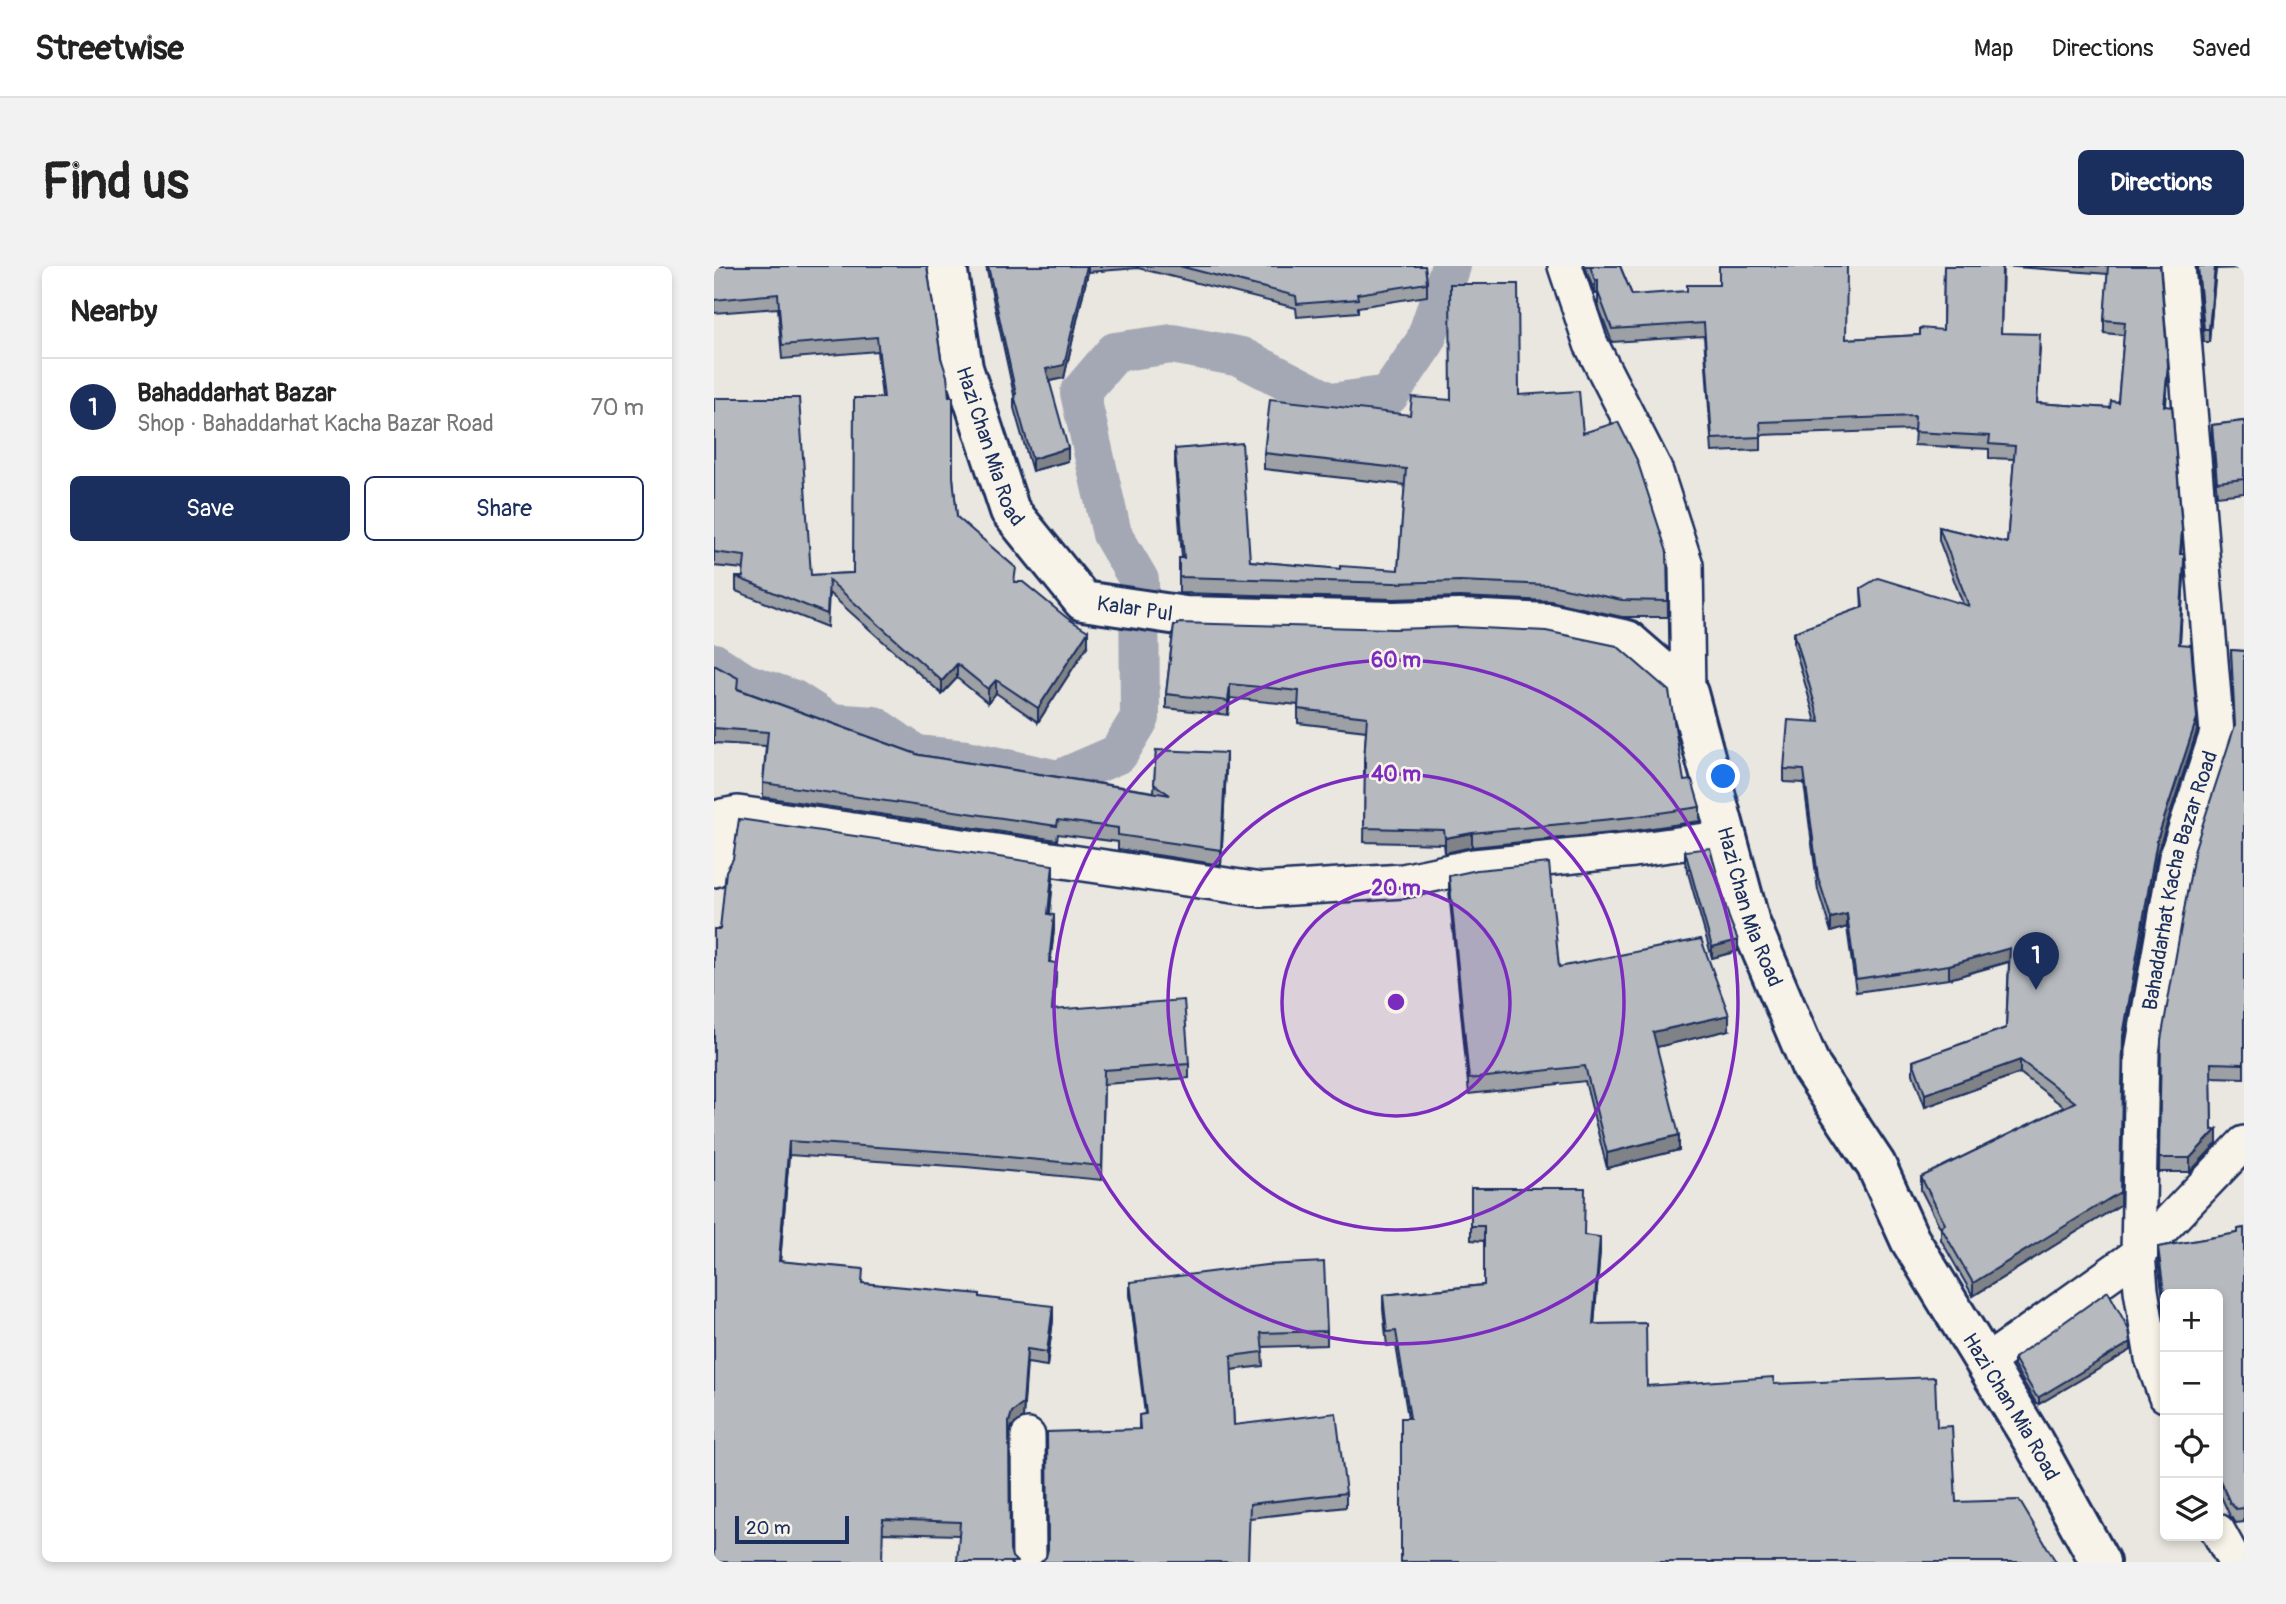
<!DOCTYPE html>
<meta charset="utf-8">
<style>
body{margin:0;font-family:Pangolin,sans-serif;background:#f2f2f2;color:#222}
.controls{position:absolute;right:21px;bottom:21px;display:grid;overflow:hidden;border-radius:10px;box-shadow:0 4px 10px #0003}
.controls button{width:63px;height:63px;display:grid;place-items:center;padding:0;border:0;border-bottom:2px solid #e0e0e0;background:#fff;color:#222;font:35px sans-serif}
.scale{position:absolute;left:21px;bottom:18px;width:114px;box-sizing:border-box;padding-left:7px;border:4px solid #1b2f5e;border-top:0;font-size:19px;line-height:24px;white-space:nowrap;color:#1b2f5e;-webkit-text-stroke:5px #f7f3e8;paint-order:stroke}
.you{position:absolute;left:1010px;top:511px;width:24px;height:24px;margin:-18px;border:5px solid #fff;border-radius:50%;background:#1a73e8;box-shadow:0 0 0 10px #1a73e833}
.badge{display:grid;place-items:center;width:46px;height:46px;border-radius:50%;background:#1b2f5e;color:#fff;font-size:23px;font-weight:700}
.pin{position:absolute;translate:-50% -58px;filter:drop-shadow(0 2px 4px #0008)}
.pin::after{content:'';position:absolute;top:37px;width:24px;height:21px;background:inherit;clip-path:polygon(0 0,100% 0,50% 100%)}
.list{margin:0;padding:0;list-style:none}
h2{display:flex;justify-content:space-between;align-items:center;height:91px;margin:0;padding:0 28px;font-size:30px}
h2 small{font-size:23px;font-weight:400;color:#767676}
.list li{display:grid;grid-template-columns:46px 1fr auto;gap:21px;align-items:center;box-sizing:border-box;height:98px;padding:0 28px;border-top:2px solid #e0e0e0}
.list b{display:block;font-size:26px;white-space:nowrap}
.list p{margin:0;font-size:23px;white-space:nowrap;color:#767676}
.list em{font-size:23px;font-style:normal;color:#767676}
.actions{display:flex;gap:14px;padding:21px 28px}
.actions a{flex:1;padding:16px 0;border:2px solid #1b2f5e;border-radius:10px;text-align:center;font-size:24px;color:#1b2f5e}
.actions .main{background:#1b2f5e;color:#fff}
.icon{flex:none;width:38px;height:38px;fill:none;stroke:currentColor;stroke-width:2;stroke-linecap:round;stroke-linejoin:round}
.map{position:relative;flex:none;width:1530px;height:1296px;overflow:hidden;border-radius:10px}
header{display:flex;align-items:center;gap:42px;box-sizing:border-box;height:98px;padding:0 35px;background:#fff;border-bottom:2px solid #e0e0e0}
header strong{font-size:33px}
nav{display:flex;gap:38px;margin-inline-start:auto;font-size:24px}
.intro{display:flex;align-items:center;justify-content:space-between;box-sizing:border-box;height:168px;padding:0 42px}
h1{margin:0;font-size:49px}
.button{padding:18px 32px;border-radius:10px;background:#1b2f5e;color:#fff;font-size:24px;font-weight:700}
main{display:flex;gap:42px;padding:0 42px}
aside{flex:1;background:#fff;border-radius:10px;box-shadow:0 4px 10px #0003}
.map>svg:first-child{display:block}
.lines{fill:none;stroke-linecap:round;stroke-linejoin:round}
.canal{stroke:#a3a8b4;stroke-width:40}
.street-casing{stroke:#1b2f5e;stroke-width:38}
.secondary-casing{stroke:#1b2f5e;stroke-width:44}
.street{stroke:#f7f3e8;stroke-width:33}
.secondary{stroke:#f7f3e8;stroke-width:38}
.wall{fill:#9da0a4;stroke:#1b2f5e;stroke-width:2;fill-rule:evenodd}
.shaded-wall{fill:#7f8286;stroke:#1b2f5e;stroke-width:2}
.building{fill:#b6babf;stroke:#1b2f5e;stroke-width:2}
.ring{fill:none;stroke:#7b2cbf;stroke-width:3.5}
.labels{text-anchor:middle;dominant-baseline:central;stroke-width:5;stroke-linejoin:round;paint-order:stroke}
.street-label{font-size:21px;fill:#1b2f5e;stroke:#f7f3e8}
.centre{fill:#7b2cbf;stroke:#f7f3e8;stroke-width:3.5}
.ring-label{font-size:21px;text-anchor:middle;font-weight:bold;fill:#7b2cbf;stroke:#f7f3e8;stroke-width:5;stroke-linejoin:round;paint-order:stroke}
</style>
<header>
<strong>Streetwise</strong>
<nav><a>Map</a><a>Directions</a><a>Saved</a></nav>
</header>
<div class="intro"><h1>Find us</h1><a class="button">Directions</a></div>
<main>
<aside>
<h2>Nearby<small></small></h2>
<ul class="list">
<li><span class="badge">1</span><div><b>Bahaddarhat Bazar</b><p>Shop · Bahaddarhat Kacha Bazar Road</p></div><em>70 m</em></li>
</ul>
<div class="actions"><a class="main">Save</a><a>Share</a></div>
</aside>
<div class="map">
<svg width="1530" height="1296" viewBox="0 0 1530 1296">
<rect width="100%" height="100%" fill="#eae7e0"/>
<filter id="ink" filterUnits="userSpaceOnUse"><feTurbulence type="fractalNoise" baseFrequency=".0143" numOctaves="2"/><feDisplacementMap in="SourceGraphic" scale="14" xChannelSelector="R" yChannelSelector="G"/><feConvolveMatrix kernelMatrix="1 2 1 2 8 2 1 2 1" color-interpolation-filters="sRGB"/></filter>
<g filter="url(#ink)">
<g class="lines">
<path class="canal" d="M0,397L31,417L80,434L116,457L160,460L202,489L252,494L344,514L404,488L426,452L425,314L398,268L366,127L401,86L458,78L527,91L617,137L675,129L711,76L737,0"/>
<g class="street-casing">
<g id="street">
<path d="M851,0L877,78L941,203L972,299L974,427"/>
<path d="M0,604L8,550L24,547L547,624L689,615L760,600L920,584L1013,571"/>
<path d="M1271,1097L1424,988L1530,877"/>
<path id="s1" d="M1451,1129L1438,1092L1427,1024L1424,988L1428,786L1462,591L1503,467L1464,0"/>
<path d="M314,1170L315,1296"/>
<path d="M1504,1265L1521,1296"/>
</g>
</g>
<g class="secondary-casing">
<g id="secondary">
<path id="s2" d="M233,0L249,102L296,245L369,335L471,350L680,355L745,353L835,357L913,374L974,427L1036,657L1097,801L1162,899L1196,974L1319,1175L1386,1296"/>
</g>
</g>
<use href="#street" class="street"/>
<use href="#secondary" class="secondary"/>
</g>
<g class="wall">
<path d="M0,0H213L239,211L243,251L302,316L374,379L324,456L282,427L274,437L243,412L228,428L115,327L113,361L22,325V311H29L30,303L0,300V132L97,309L139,307L168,132L163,85L68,93L64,42L0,47Z"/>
<path d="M272,0H711L713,17V30L644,41V46L583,51L582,42L424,2L374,6L350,112L335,115L354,195L318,205L300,142V129Z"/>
<path d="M871,0H906L918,29L1132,73L1206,69L1229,64L1230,0H1446L1454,112L1452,140L1468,277L1467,288L1470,308L1466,378L1483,465L1443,588L1409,783L1406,939L1259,1030L1227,974V963L1207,924V911L1350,841L1306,807L1211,841L1199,808V795L1292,762L1295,696L1235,713L1142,726L1133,661L1117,666L1104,624L1090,517L1070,516V503L1102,456L1080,379V366L1148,342L1147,322L1249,338L1225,274V261L1293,277L1300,193L1275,192V183L1200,179L1201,164L1047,169V184L998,186L990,70L898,76L884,39V27L881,28ZM1289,0L1394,8L1390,54V67L1410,69L1404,136L1396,142L1323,137L1326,82L1287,67Z"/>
<path d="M1483,0H1530V2L1502,3L1495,76H1490Z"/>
<path d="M805,129L869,167L953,286L954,351H908L836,335L746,331L680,333L465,327V311L468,292L461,199V183L536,295L626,303L684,304L691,219L550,203V187L696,149L737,134Z"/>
<path d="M1530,155V227L1503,230L1498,173V159Z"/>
<path d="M460,359L970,515L986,541V555L918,565L758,581L731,587L730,578L650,576L651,510H650V496L652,465L584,457V439L516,432L514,449L452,442V428Z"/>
<path d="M1517,384L1530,385V812L1497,811L1498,864L1503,877L1476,906H1445L1447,774L1521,461Z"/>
<path d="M0,399L24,423L205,489L440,526L442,484L512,502L507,599L404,583V576L344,568L343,574L49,531V517L52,480L0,477Z"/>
<path d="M971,585L1015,652L1024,685L998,692L971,596Z"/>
<path d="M735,610L845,701L1015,764L942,781L965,884L893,902L871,815L755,828L735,625Z"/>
<path d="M339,613L336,648L340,663L336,697L342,711L339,744L475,798V812L390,818L388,914L252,901L75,889L66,995L149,1017L266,1031L339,1054L333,1100L313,1097L309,1152L298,1160L295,1170L245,1269L169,1267L0,1296L6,663Z"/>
<path d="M757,922L870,969L886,985L880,1058L933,1120L1060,1118L1223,1161L1242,1236L1342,1296L694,1152L682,1079L673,1080L669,1043V1029L770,1019V975L757,974Z"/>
<path d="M1530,962V1256L1522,1257L1516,1250L1504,1224V1028H1451V1048L1444,995V981L1524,967V963Z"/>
<path d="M416,1016L613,1065V1079L548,1081L549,1100L517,1104L520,1159L632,1227V1241L536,1252L332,1291L425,1163V1149L431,1148L416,1029Z"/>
<path d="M1417,1084L1325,1138L1322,1137L1300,1100V1092Z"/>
</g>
<g class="shaded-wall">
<path d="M373,0H374V6L350,112L332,116V103Z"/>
<path d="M1501,0H1502L1495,76V63Z"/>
<path d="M884,14V27L881,28V15Z"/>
<path d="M1454,99V112L1450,153V140Z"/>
<path d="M354,182V195L318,205V193Z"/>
<path d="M1470,295V308L1465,391V378Z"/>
<path d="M374,365V379L324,456V442Z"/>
<path d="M243,398V412L228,428V415Z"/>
<path d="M282,414V427L274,437V423Z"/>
<path d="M516,418V432L514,449V435Z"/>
<path d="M1483,452V465L1443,588L1409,783L1406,939L1259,1030V1017L1409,770L1443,574Z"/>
<path d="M512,487V502L507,599V584Z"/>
<path d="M758,567V581L731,587V572Z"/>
<path d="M339,599V613L334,662V648Z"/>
<path d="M1133,648V661L1117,666V652Z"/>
<path d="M340,649V663L335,710V696Z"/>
<path d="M1024,674V685L998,692V681Z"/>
<path d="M1296,682V695L1235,713V699Z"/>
<path d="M342,697V711L338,758V744Z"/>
<path d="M1015,749V764L939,782V766Z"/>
<path d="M1306,794V807L1211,841V828Z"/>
<path d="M1503,863V877L1476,906V892Z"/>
<path d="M965,869V884L893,902V887Z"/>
<path d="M75,875V889L65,1009V995Z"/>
<path d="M886,971V985L879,1072V1058Z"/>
<path d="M339,1040V1054L333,1100V1086Z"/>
<path d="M1417,1076V1084L1325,1138V1131Z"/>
<path d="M313,1083L309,1152L298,1160L295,1170V1156Z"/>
</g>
<g class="building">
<path d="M0,0H213L227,92L233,110L235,131H239V211L243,251L302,302L300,316H309L353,352L374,365L324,442L282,414L274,423L243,398L228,415L115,314L113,348L22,311H29L31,290L0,286V132H85L97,309L139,307L140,132H170L163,71L68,79L64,28L0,34Z"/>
<path d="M274,0H373L350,99L332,103L354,182L318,193L300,129L302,128Z"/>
<path d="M465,0H711L713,17L643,28L644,33L583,38L582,30Z"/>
<path d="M876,0H906L918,29L973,25V19H1005V0H1133L1132,73L1206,69V62L1229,64L1230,0H1288L1287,67L1326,68L1323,137L1396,142L1397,135L1404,136L1411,56L1390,54L1394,0H1446L1454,99L1450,140L1458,141L1468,264L1466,288H1470V295L1465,378L1477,379L1483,452L1443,574L1409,770L1406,926L1259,1017L1227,961L1231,958L1207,911L1361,836L1306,794L1211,828L1199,795L1292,762L1296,682L1235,699L1142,713L1133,648L1117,652L1104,611L1090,504L1070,503L1074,454L1106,456L1080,366L1149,341L1147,322L1164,312L1255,340L1225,261L1293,277L1301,180L1275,178L1276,170L1200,166L1201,150L1046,156L1047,171L998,173L990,57L898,63L884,26V14L881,15Z"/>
<path d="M1484,0H1501L1495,63H1490Z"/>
<path d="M736,18H804L805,129L865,125L869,167L904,156L923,194L953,286L954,335L908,334L836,319L746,315L680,317L465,311V292H470L461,183L528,177L536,295L626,303V300L684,304L692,203L550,187L556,133L696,149L698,131L737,134Z"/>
<path d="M1530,155V213L1503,216L1498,159Z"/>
<path d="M463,357L679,363L745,361L832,365L903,380L955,425L970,515L978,514L986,541L918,551L758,567L731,572L730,564L650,562L651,496H650L653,451L584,443L585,425L516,418L514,435L452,428L460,359H463Z"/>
<path d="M1517,384L1530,385V798L1497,797L1498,864L1503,863L1476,892H1445L1447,774L1481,582L1521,459Z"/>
<path d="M0,399L24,412L23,423L205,489L456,529L440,518L442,484L512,487L507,584L404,569V562L344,554L343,560L49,517L54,466L0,462Z"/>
<path d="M25,553L339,599L334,648L340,649L335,696L342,697L338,744L470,734L475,798L390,804L388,900L252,887L75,875L65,995L149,1003L148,1017L266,1028V1031L339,1040L333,1086L313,1083L309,1138L298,1146L295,1156L296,1283L298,1291L303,1296H243L246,1256L169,1253L168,1296H0V663H6L12,605L19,593Z"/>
<path d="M996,582L1015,652L1024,674L998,681L971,585Z"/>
<path d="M835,597L845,701L987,673L1015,749L939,766L965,869L893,887L871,800L755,813L735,610L763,604Z"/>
<path d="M757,922H871L870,969L886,971L879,1058L932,1057L933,1120L1059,1111L1060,1118L1221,1111L1223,1161L1238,1160L1242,1236L1305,1234L1342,1296H687V1152H696L682,1065L673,1066L669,1029L770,1019V960H757Z"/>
<path d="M1530,962V1242L1522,1243L1516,1237L1504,1210V1028H1451V1034L1444,981L1524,967V963Z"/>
<path d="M610,996L613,1065L547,1067L549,1086L517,1090L520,1159L622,1147L632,1227L536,1238L534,1296H327L332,1291L334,1283L333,1166L426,1163L425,1149L432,1148L416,1016L552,999Z"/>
<path d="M1394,1025L1415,1064L1417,1076L1325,1131L1322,1130L1300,1092Z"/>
</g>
</g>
<circle cx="682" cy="736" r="114" fill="#7b2cbf" fill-opacity=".12"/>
<g class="ring">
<circle cx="682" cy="736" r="114"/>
<circle cx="682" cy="736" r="228"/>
<circle cx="682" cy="736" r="342"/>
</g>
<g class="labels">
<g class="street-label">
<text stroke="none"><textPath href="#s2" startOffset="186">Hazi Chan Mia Road</textPath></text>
<text stroke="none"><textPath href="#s2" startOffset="422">Kalar Pul</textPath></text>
<text stroke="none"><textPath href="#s1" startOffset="522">Bahaddarhat Kacha Bazar Road</textPath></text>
<text stroke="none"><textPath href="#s2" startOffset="1220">Hazi Chan Mia Road</textPath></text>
<text stroke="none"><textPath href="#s2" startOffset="1787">Hazi Chan Mia Road</textPath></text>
</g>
</g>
<circle cx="682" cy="736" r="10" class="centre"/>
<g class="ring-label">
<text x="682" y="401">60 m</text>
<text x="682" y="515">40 m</text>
<text x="682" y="629">20 m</text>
</g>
</svg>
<div class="controls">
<button>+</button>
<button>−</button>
<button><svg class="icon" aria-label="locate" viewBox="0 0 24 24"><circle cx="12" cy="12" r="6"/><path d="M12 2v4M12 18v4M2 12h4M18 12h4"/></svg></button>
<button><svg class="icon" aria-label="layers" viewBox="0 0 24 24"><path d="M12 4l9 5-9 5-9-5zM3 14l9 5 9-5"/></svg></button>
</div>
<div class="scale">20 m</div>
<div class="you"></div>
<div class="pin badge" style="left:1322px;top:724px">1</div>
</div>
</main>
